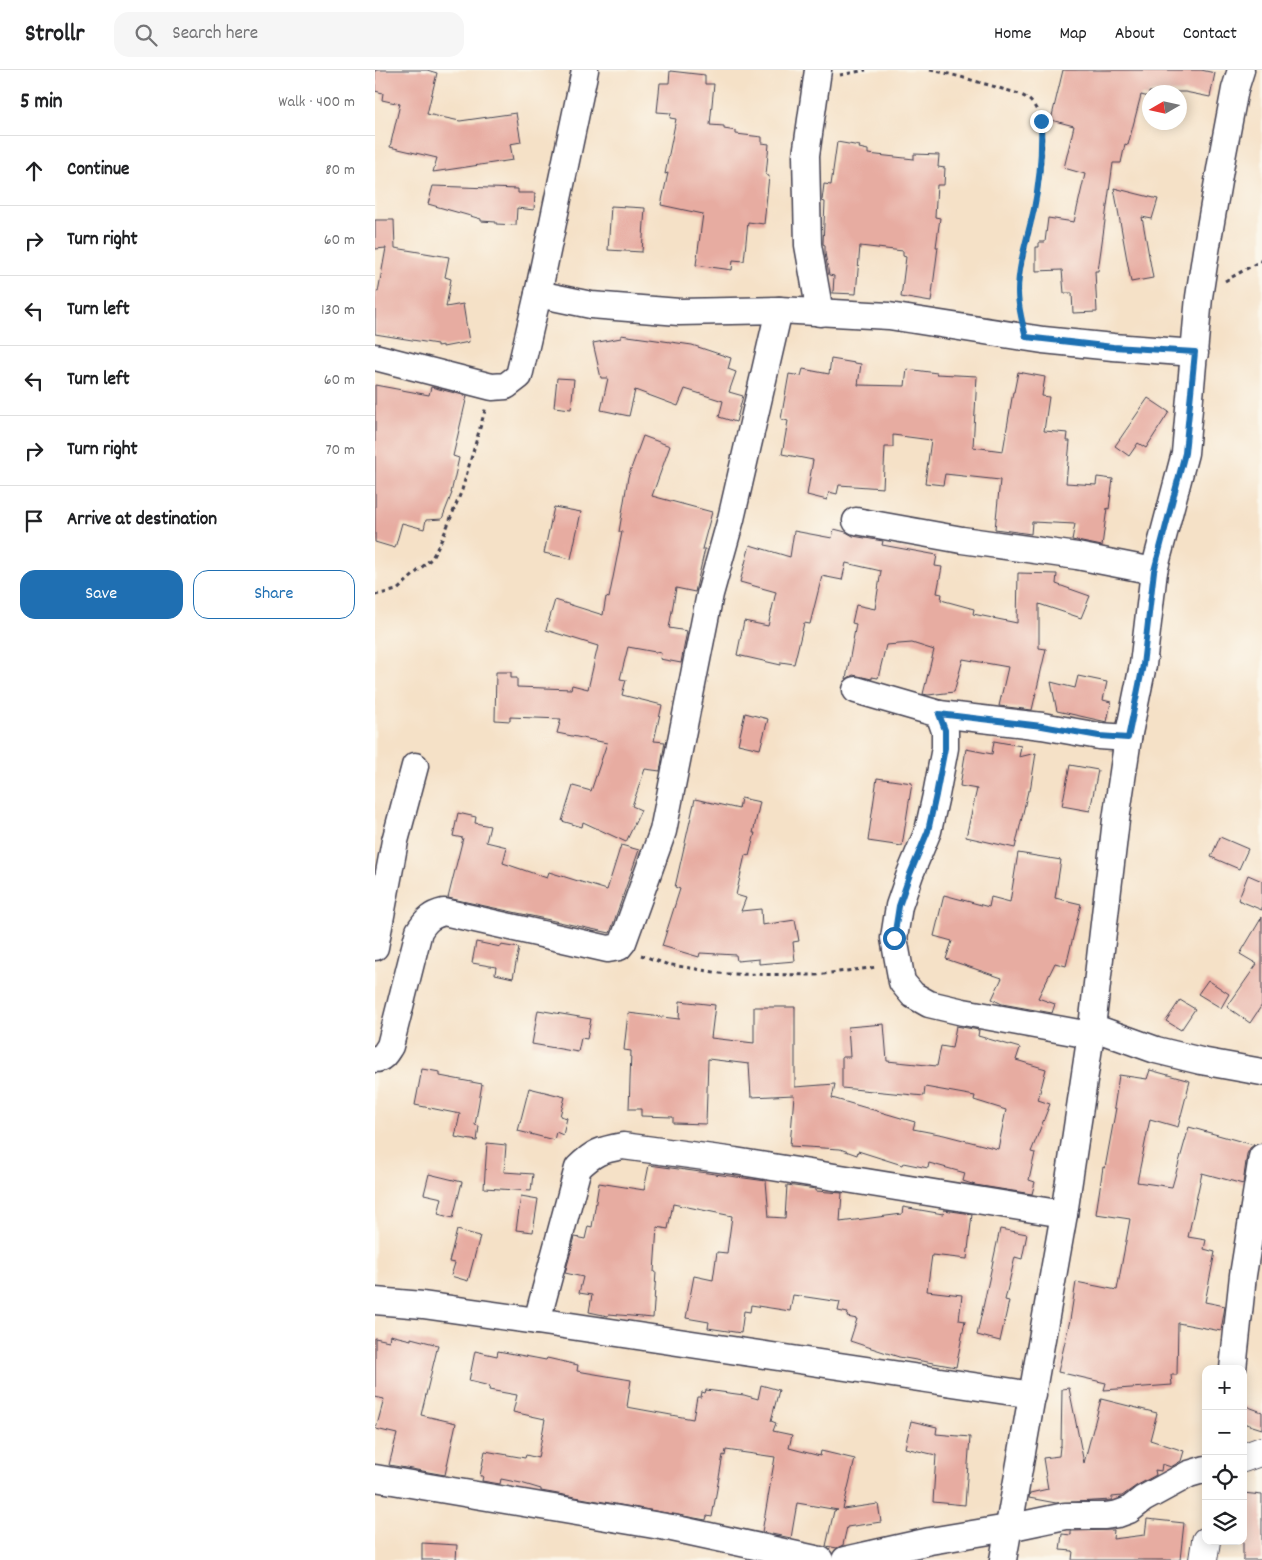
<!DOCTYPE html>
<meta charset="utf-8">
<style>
body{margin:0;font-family:Dekko,sans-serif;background:#f6f6f6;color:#202124}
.controls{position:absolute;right:15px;bottom:15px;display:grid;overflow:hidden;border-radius:10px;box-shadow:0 2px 12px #0003}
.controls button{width:45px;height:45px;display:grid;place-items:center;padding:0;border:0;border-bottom:1px solid #e0e0e0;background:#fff;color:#202124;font:25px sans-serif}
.compass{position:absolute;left:767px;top:15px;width:45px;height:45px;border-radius:50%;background:#fff;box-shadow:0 2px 12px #0003;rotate:261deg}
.stop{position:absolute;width:15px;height:15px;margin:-11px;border:4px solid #1f6fb2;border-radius:50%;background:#fff}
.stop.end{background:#1f6fb2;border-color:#fff;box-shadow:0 1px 5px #0008}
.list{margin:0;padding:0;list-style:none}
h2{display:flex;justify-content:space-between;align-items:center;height:65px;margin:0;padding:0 20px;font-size:21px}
h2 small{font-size:16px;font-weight:400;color:#757577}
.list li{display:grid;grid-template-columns:32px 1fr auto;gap:15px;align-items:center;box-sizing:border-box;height:70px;padding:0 20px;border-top:1px solid #e0e0e0}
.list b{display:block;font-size:19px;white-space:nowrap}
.list em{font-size:16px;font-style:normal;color:#757577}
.actions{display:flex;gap:10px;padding:15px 20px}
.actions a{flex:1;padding:11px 0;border:1px solid #1f6fb2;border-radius:15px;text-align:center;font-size:18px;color:#1f6fb2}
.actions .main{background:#1f6fb2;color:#fff}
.icon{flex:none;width:28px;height:28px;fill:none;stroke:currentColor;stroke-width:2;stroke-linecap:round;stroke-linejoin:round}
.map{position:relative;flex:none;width:887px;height:1490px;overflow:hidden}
header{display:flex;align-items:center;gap:30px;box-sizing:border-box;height:70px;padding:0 25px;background:#fff;border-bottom:1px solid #e0e0e0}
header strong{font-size:24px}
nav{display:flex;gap:28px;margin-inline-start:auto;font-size:18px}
.search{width:350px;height:45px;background:#f6f6f6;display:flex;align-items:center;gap:12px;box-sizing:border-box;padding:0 18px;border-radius:15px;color:#757577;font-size:19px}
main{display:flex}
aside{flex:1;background:#fff}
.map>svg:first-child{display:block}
.building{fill:#e7aca1}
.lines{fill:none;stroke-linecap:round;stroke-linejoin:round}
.minor-casing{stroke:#423f50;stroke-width:29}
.major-casing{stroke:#423f50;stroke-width:30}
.path{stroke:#423f50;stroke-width:3;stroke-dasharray:4 4;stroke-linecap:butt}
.minor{stroke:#fff;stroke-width:26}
.major{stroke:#fff;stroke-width:28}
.route{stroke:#1f6fb2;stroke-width:6}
</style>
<header>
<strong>Strollr</strong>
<div class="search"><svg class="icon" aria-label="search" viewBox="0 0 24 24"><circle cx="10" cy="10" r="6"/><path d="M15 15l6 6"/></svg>Search here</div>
<nav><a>Home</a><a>Map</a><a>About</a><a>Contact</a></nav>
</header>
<main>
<aside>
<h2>5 min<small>Walk · 400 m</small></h2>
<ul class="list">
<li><svg class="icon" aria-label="ahead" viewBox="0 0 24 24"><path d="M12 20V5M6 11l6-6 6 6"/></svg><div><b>Continue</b></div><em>80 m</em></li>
<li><svg class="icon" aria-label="right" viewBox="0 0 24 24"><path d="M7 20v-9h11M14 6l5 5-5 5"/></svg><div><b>Turn right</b></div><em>60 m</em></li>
<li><svg class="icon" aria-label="left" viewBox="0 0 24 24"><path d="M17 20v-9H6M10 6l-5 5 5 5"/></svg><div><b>Turn left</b></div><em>130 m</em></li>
<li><svg class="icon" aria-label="left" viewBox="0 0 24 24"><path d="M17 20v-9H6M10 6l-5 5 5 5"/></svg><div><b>Turn left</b></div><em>60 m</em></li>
<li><svg class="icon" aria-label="right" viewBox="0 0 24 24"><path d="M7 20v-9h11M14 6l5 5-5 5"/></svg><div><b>Turn right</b></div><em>70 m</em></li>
<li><svg class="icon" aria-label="arrive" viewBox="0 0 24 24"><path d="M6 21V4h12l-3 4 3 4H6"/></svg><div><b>Arrive at destination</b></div></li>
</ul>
<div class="actions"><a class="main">Save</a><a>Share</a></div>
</aside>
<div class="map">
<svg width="887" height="1490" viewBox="0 0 887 1490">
<rect width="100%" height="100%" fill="#fbf7ec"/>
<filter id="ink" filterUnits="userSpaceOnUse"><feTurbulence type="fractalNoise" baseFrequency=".02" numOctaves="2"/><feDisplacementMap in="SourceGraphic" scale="10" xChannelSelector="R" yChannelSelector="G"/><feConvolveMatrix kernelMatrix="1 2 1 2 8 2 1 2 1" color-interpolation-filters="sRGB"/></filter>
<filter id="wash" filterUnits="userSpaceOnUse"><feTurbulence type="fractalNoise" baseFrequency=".0096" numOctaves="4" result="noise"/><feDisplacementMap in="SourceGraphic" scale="20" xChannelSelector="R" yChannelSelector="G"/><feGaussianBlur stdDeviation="1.12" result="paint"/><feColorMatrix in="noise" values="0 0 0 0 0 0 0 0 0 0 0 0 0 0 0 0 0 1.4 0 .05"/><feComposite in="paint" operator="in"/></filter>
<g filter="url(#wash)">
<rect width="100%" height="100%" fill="#f5e1c7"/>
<g id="blocks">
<g class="building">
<path d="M0,0H52L62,3L52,44L85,51L141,43L146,72L135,74L138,90L58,102L62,88L15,77L25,34L7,30L8,23L0,21Z"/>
<path d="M688,0H826L840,3L835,27L810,22H774V27L766,25L753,75L750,74L746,93H738L723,201H720L722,242L698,243L697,223H689L687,200L661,201V177H664V172H670L673,148L699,152L710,104L689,98L699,56L676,50Z"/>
<path d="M295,1L330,5V14H339L335,55L349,56V59L361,61V64L387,67V73L394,74L391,105L394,106L389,154L373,152L369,191L358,190L357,200L321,195L328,144L286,135L293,103L290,104L301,49L295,48L296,43L282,42L285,13H294Z"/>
<path d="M462,72L485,76L484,78L493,80V84L539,89V84L564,85L563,97L570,98L569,115H562L560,147L565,148L561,177H563L556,232L526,227L531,187L528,186V181L485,176L481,224L458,223L459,206L454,205L450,183V175L448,174L450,132L447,131L449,114L456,115Z"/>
<path d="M58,116L143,119V123H160L159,140L142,138L141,155L121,154V152L106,151V149L53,134Z"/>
<path d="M739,118L783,129L777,149L767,147L778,208L756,212Z"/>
<path d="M236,136L270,138L267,182L233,180Z"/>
<path d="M0,150H19L20,178L74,187L70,207L76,209L71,237L88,234L94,272L68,277V275L62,276V274L0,264V221L3,222L11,178L0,179Z"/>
<path d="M246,265L317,275L356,288L353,299L361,302L354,322L368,326L361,352L344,347L348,331L310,319L303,336L260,320L254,346L226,340L233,308H226L218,273L246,268Z"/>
<path d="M456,289L486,294L483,315L530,316L532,299L562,303L561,304L602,306L598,377L628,381L638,322H639L643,302L670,307L667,326L674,327L669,361L693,363L692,371H695L691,413L721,415L722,407L738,409L734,439L732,438L727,476L697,470L700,454L657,452L656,464L620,459L625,410L570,404L568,415L550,413L556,370L518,365V377H510L508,418L464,415L462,424L454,422L452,430L432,425L438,390L407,384L413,351L406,349L414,304L426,306L428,299L454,304Z"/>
<path d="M182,308L199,309L196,339L179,337Z"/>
<path d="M0,315L54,325L56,317L92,326L78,386L84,388L76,423H77L67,449L51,450L49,459L27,453L20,478L0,472Z"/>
<path d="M773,328L794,342L771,378L763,373L754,386L740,376Z"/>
<path d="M268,366L295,376L277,426L337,442L327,479H330L320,522L301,518L294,558L312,561L306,593L285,589L286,583L253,577L245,609L251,610L247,625L287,635L279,671L290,672L285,701L270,699L257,736L266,740L251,772L208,752L207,757L187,751L198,716L216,721L232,673L182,663L186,649L135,647V651L120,650L121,602H136V608H142V617L196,619L197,615L213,619L223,576L171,560L180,530L228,545L231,527L234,528L247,462H244L253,407Z"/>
<path d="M179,437L206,442L196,489L169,483Z"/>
<path d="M459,459L471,462L478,466L508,471L507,475L562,485L560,496L567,497L562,523L567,524L566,530L599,539L598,544L642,553L643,503L682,504L681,514L715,526L706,548L664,534V578L671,579L657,640L624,636L633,597L588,589L579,622L553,625L548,624L559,580L537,573L511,575L503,608L497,607V609L478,605L471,609L481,554L477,553L481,535L500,539L506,501L471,493L467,510L447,506L435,554L429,553L419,594L406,592V595L362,585L369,551L393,556L401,522L365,512L375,475L415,487L419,461L457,468Z"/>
<path d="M703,606L732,612L728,630L736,632L732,652L682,641L676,612L700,618Z"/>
<path d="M370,643L393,649L385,679L363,674Z"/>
<path d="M619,671L646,676L644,687L661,683L655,721H653L640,778L591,767L602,719L585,716L591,679L617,684Z"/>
<path d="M695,695L723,700L715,741L687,736Z"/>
<path d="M502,708L537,713L527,776L493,771Z"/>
<path d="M366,728L385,732L378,763H380L374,786L370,785L361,825L371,828L366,841L386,839L387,855L420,850L424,871L418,872L420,891L384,894V889L362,891L361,885L325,883L324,887L287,876L305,819L300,817L320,729L364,739Z"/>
<path d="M83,743L101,747L100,753L115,756L111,772L132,777L128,793L172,808L174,802L232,820L246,775L264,780L235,863L73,828L88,768L78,766Z"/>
<path d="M845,767L873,779L864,799L836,787Z"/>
<path d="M643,783L686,790L680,828L706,834L691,896L680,893L663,928L680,934L677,943L627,934L617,929L627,908L571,889L577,871L559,866L569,825L614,837L616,827L635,832Z"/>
<path d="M873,805L887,811V840L863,830Z"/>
<path d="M887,847V935L875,953L852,937L882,894L865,884Z"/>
<path d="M101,872L126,877V875L144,878L138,908L120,904L121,897L97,893Z"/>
<path d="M833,910L854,924L846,938L823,924Z"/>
<path d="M805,930L820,939L806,960L791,951Z"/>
<path d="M305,931L340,935L336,968L379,973V937H420V1017L460,1014L457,1028L540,1052L538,1059L569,1065L623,1079L631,1040L599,1030L600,1026L550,1017L549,1026L467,1018V987H475L473,957L509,954L512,991L562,996L566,976L577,978L581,956L604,960L603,966L645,978L641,990L671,999L663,1030L675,1034L656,1082L660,1083L654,1110L660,1112L657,1124L600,1115L588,1111L590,1103L554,1093L553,1098L528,1093L527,1095L483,1081L482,1085L465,1079L415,1076L419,1025L376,1027L374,994L333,989L331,1054L298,1053V1047L266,1046V1039H254L256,981L249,980L253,943L304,949Z"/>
<path d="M163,940L216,949L212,969L206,968L203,982L157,974Z"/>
<path d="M47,999L65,1002V1006L107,1014L100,1055L104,1056L102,1071L80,1067L85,1044L40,1035Z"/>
<path d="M775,1000L815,1011L803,1057L775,1049L762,1112L797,1117L814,1057L879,1075L875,1078L872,1084L868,1114L827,1103L813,1167L831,1170L829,1179L840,1182L830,1232L850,1236L846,1261L803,1253L802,1305H796L797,1315L729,1320L731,1313L683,1302L695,1250L701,1212L742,1220L755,1149L721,1144L728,1097L730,1098L741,1038H739L744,1005L772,1009Z"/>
<path d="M154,1018L190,1027L185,1046L192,1048L188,1065L181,1062L179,1070L143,1061Z"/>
<path d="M112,1073L131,1075L129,1102L158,1104L156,1121L109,1118Z"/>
<path d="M274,1095L391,1111L394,1147L410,1148L412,1115L441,1119V1121L467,1123L465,1152L527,1144L528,1137L568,1144L569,1140L597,1144L592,1189L557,1185L552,1221L587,1225L584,1250L590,1251L581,1297L524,1287L475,1271L482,1249L472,1247L473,1243L463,1241L465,1232L418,1225L415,1241L376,1235L375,1242L369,1241L366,1263L333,1258L334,1252L311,1248L319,1206L338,1210L342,1182L352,1183L357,1146L298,1134L293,1159L282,1157L279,1202H281L278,1248L234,1244L233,1246L214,1242L217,1225L204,1223L208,1207L190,1203L200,1167L210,1169L213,1156L217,1157L224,1113L269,1120Z"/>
<path d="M54,1104L87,1112L78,1148L63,1144L67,1128L49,1124Z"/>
<path d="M146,1126L163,1129L158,1162L141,1160Z"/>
<path d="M625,1159L652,1164L647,1189L640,1187L630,1230L634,1231L625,1271L602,1265Z"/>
<path d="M82,1160L105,1166L93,1211L76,1206L80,1193L74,1192Z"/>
<path d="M15,1265L36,1270V1268L63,1275L46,1345L81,1353L70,1405L14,1395L22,1364L1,1359L9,1329L0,1327V1268L14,1271Z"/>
<path d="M100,1281L122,1286L123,1281L171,1290L172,1288L203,1295L202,1301L256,1310L252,1337L318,1349L322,1327H326L327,1322L330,1323L331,1320L369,1325L383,1329L386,1315L404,1320L396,1351L401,1353L398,1361L417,1365L414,1378L445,1386L446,1381L480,1389L468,1439L503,1434L506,1452L472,1457L468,1475L462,1478L451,1476L459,1441L463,1440L422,1433L416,1468L387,1462L400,1387L351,1380L350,1386L348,1385L337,1447L332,1446L331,1450L166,1421V1419L146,1413L126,1409L125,1414L107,1411L108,1406H105L110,1381L150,1388L151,1385L163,1388L170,1349L138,1342L142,1325L114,1320L115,1316L94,1311Z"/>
<path d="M694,1318L709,1393L726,1329L782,1343L775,1370L809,1381L806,1391L796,1397L787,1394L786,1401L780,1400L781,1405L761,1416L747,1426L737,1427V1430L681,1433L654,1428L655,1423L673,1419L668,1388L684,1386L685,1376H686L687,1319Z"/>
<path d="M868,1335L887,1342V1359L868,1353Z"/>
<path d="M536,1351L562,1357L561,1364L595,1367L590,1435L558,1432L561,1385L530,1378Z"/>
<path d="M868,1423L887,1425V1490H868Z"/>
<path d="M772,1449L809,1453L805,1490H697L698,1481L685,1480L687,1464L696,1465V1461L739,1460L738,1469L770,1465Z"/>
<path d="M47,1473L82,1475L81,1490H47Z"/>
</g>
</g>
</g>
<g filter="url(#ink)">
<use href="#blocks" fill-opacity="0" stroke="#423f50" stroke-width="1"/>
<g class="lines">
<g class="minor-casing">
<g id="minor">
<path d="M443,0L431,85L433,175L445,243"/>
<path d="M163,224L216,235L304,242L404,240L514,246L668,270L738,277L820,283"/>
<path d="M0,287L117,317L131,316L144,306L163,224L210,0"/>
<path d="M481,451L587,470L702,486L779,501"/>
<path d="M481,620L564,644L570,661V678L561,725L553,761L535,804L524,836L519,868L527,912L538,925L554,934L588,942L715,965"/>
<path d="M564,644L667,656L724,666L753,668"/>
<path d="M0,877L20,771L40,696"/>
<path d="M717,957L781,980L826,991L887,1002"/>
<path d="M0,989C8,989 11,982 15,976L44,861C51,850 56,845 69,842L233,879L244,877L248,872L288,761L335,524L356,449L404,240"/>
<path d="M0,1231L48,1235L162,1251L658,1325"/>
<path d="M162,1251L203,1098C219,1082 226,1080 248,1076L360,1091L689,1144"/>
<path d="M858,1299L868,1205L887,1087"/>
<path d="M0,1408L297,1458L445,1490"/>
<path d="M470,1490L555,1471L633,1458L690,1446H730L743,1444L754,1440L768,1429L814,1404L831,1399"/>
<path d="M628,1490L689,1144L717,957L741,750L753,668L768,595L779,501L810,383L824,227L831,181L847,88L860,19L866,0"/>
</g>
</g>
<g class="major-casing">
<g id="major">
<path d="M868,1388L887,1381"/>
<path d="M828,1490L831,1471"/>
</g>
</g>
<g class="path">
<path d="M555,0C578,4 599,11 621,17C632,21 644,22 653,29C686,54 652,164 646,199C643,214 642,230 646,245"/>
<path d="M465,5L491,0"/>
<path d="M850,211L887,190"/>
<path d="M0,525L22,520L57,488L68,467L87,420L111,337"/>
<path d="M266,885L291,894L351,904L441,905L502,897"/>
</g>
<use href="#minor" class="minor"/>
<use href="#major" class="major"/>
</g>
</g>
<g class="lines" filter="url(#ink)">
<path class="route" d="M519,868L524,836L535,804L553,761L561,725L570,678V660L564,644L667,656L724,666L753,668L768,595L779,501L810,383L820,282L738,277L651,267C647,252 643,237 643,222C643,194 653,166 659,139C665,110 667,80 666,51"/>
</g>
</svg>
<div class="controls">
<button>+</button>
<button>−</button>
<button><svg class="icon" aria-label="locate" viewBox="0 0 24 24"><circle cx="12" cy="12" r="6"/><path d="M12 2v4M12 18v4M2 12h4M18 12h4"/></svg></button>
<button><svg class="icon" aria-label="layers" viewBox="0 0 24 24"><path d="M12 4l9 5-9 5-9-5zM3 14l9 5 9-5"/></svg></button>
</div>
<svg class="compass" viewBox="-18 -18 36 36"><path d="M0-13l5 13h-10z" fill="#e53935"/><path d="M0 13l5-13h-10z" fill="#757577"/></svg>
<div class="stop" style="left:519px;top:868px"></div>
<div class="stop end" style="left:666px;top:51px"></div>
</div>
</main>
